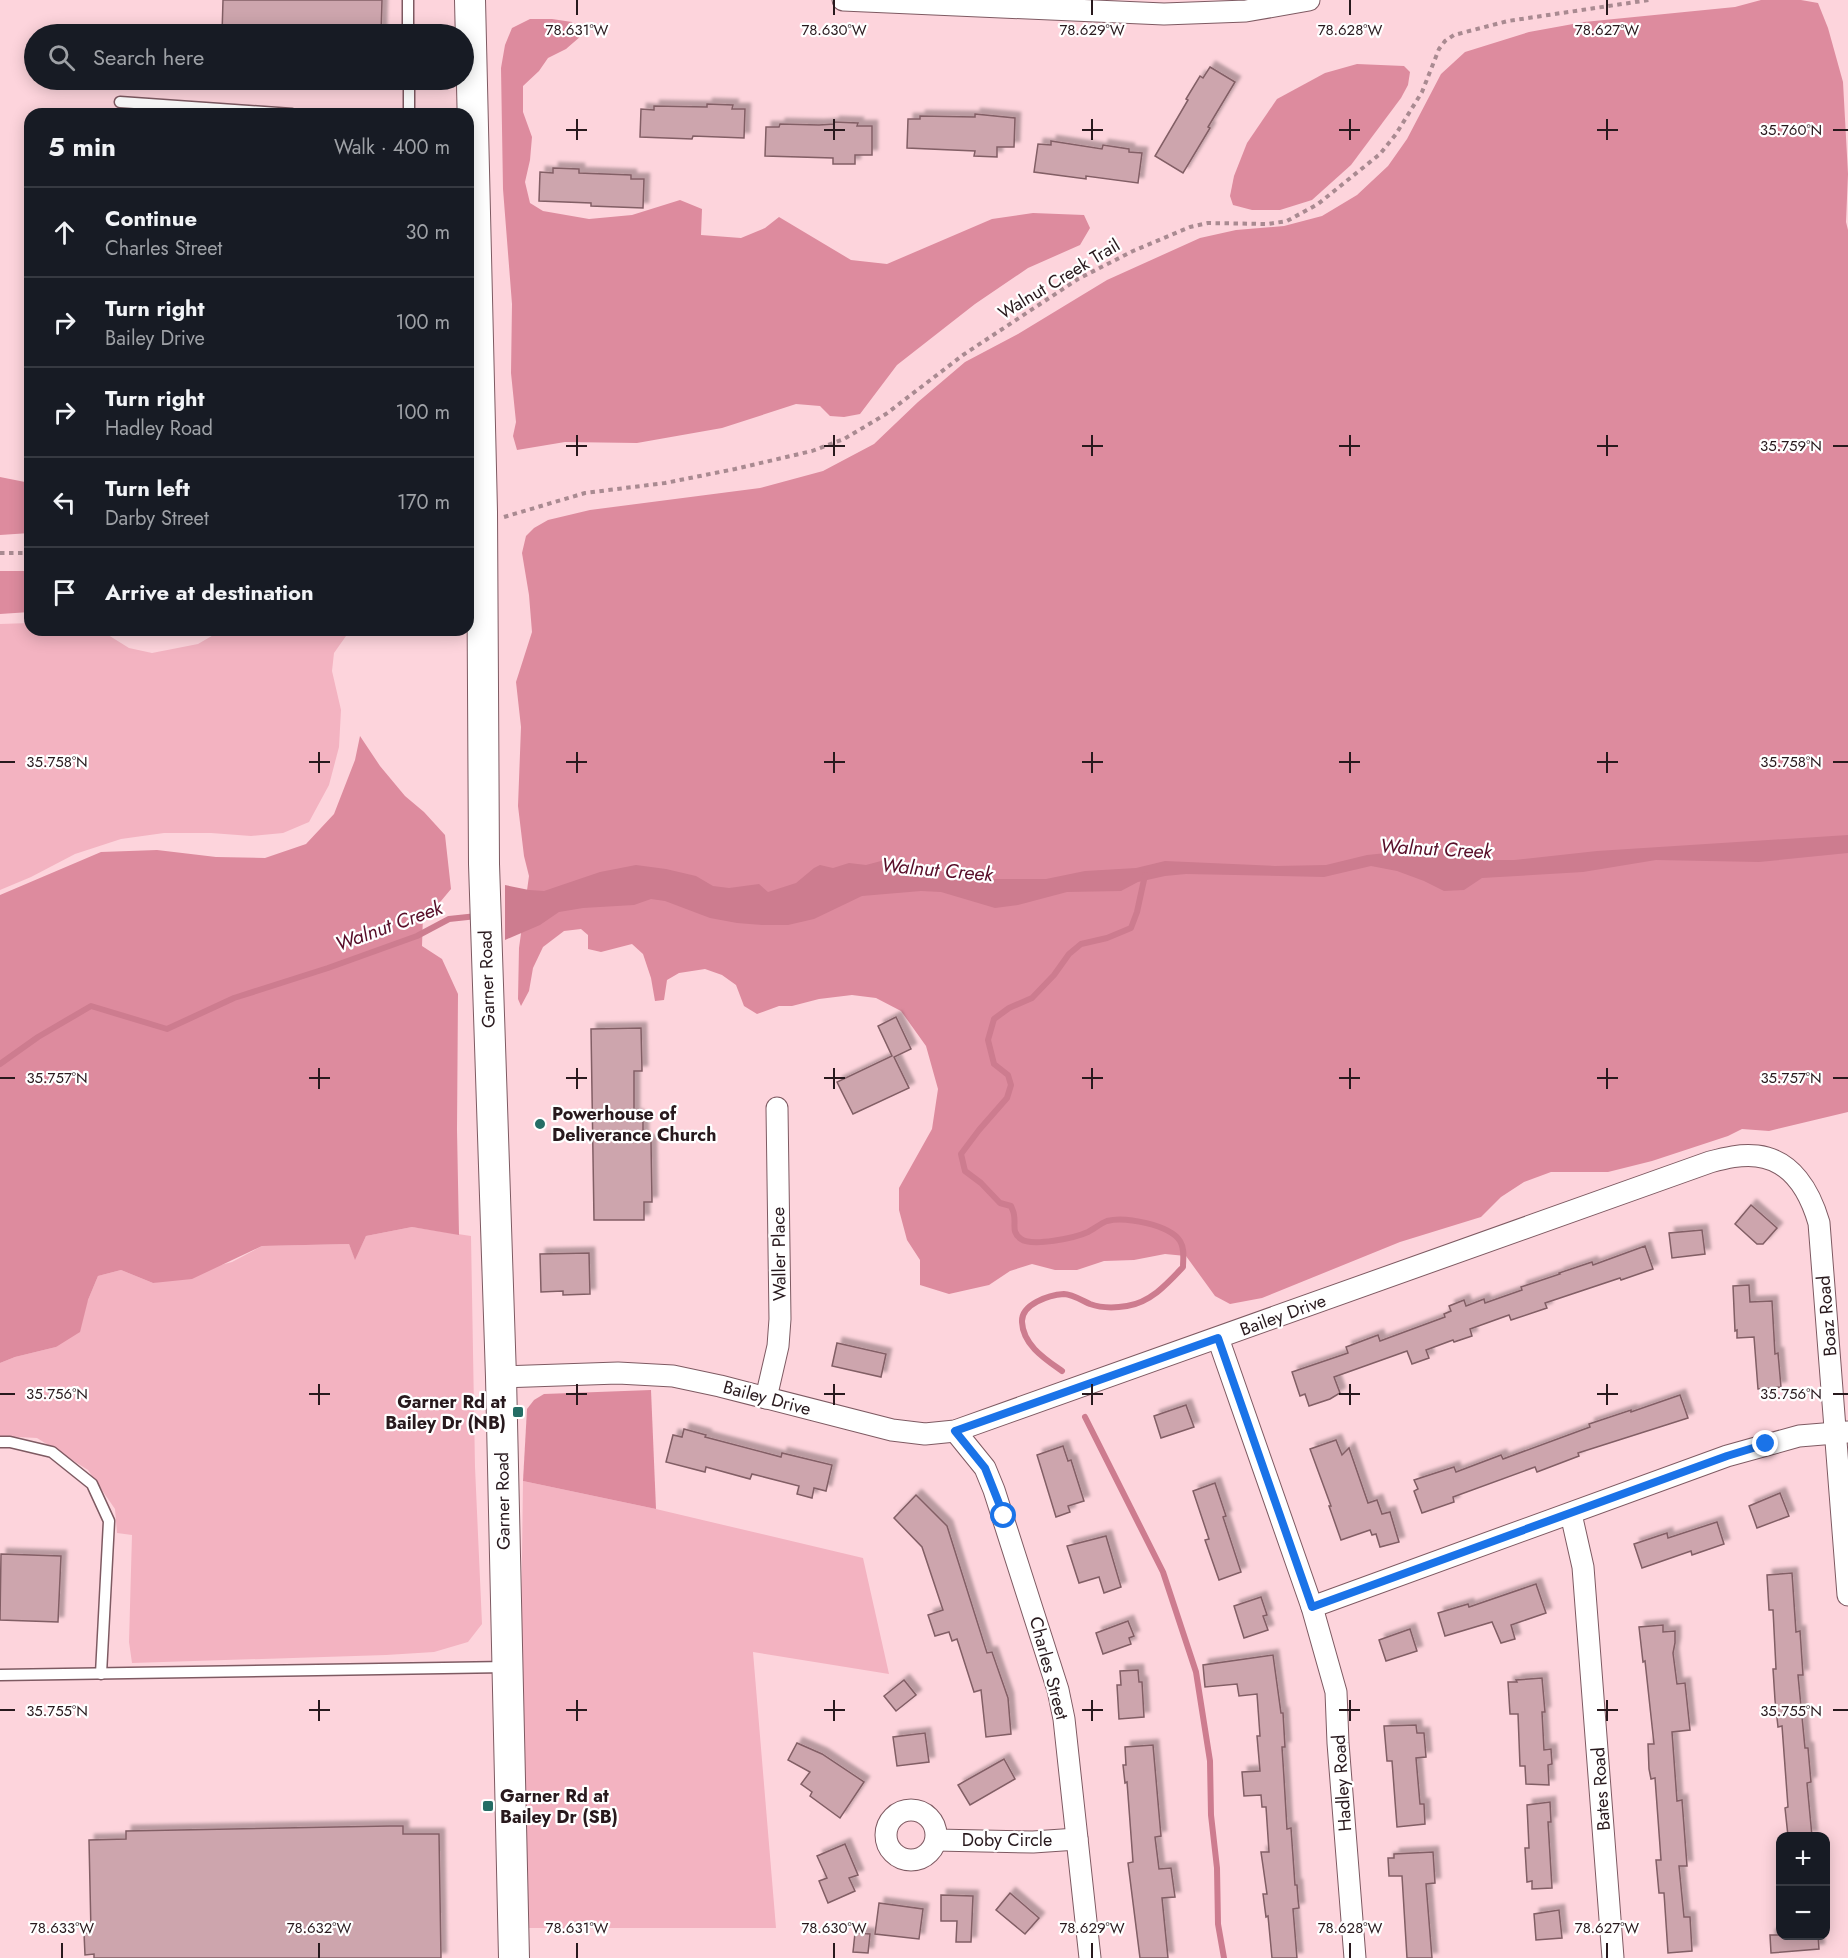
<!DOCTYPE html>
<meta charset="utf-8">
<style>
body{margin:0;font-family:Jost,sans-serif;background:#242831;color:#f1f3f6}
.controls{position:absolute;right:18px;bottom:18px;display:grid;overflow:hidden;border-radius:12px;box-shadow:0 3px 15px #0003}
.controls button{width:54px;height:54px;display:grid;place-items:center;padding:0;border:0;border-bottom:2px solid #363941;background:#171b24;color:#f1f3f6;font:30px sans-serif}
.stop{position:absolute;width:18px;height:18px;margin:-14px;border:4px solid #1a73e8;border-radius:50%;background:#fff}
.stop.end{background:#1a73e8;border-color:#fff;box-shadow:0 2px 6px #0008}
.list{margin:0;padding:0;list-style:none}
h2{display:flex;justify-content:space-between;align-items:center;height:78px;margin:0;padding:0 24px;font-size:26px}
h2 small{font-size:20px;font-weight:400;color:#9ea1a6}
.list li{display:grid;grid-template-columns:39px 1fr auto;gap:18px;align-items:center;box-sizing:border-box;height:90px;padding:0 24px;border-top:2px solid #363941}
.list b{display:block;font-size:22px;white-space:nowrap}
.list p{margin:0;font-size:20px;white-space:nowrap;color:#9ea1a6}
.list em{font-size:20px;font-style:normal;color:#9ea1a6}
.icon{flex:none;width:33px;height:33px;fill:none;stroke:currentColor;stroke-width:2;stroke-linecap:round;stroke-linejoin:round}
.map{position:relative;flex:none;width:1848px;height:1958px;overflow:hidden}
.search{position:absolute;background:#171b24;box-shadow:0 3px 15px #0003;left:24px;top:24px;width:450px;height:66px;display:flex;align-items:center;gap:15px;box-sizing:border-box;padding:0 21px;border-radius:33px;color:#9ea1a6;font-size:22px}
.panel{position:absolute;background:#171b24;box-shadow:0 3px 15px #0003;left:24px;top:108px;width:450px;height:528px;border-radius:18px}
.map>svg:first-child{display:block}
.green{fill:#f3b3c1}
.forest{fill:#dd8b9e}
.water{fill:#cd7c8f}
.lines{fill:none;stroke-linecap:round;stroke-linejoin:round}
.stream{stroke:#cd7c8f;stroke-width:6}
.building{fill:#cda5ad;stroke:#825e65;stroke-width:1.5;filter:url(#shadow)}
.lane-casing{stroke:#7e5a62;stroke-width:13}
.street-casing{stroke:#7e5a62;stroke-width:23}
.secondary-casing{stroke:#7e5a62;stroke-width:32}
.path{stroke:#a98a91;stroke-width:4;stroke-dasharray:4.5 4.5;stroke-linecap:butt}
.lane{stroke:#fff;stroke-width:10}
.street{stroke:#fff;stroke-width:21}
.secondary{stroke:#fff;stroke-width:30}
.route{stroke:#1a73e8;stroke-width:8}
.ticks{fill:none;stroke:#28191d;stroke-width:2}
.poi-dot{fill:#256d65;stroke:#fff;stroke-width:2}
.labels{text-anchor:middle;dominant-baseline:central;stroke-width:4.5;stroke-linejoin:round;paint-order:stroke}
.street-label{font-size:18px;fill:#28191d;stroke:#fff}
.poi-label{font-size:18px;font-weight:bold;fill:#28191d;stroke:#fff;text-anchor:start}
.water-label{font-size:20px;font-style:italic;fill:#580e29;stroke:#fff}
.ticks-label{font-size:15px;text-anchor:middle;fill:#28191d;stroke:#fff;stroke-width:4.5;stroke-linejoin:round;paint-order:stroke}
</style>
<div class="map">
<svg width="1848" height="1958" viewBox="0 0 1848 1958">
<defs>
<filter id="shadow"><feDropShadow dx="5.5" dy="-5.5" stdDeviation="1.5" flood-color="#0004"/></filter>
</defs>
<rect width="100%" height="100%" fill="#fdd4dc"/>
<g class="green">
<path d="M30,623V630H100L129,648L152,653L198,644L222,630H356L346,636L334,653L332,671L341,710L339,747L329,785L309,822L283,833L251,836L211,833H164L121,839L75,854L31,877L0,890V624Z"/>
<path d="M412,1227L471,1236L475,1467L482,1624L468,1642L434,1652L386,1655L132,1663L129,1642L132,1535L117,1533L115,1509L88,1470L37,1438L0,1436V1363L15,1357L56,1347L88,1300L98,1276L121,1270L153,1283L232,1262L262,1246L349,1244L355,1259L366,1236Z"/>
<path d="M523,1481L656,1509L863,1558L889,1674L753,1652L776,1928H525L520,1706Z"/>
</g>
<g class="forest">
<path d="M1761,0H1801L1818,3L1828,28L1843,82L1848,174L1846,222L1848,230V1112L1769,1131L1742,1129L1728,1136L1652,1161L1608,1172H1551L1524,1182L1501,1197L1481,1217L1400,1242L1262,1298L1230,1304L1215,1296L1186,1256L1165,1254L1134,1260L1104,1261L1077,1270H1055L1032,1264L1010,1271L989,1285L949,1294L920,1285V1260L907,1240L899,1210V1188L932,1129L938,1089L926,1046L901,1011L876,998L852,995L819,999L792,1006H779L757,1014L744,1006L736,985L722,975L705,969L679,973L667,980L664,1000L655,1001L651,978L643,954L632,944L601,952L588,949V935L581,929L564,931L543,947L533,968L529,991L521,1006L518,999L519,948L529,876L524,856L518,806L521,727L516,682L532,632L529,595L522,553L526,536L534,528L548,520L590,510L760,488L823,471L874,444L918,402L965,362L1018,334L1107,280L1200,238L1236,230L1284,226L1322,216L1357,195L1388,166L1407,139L1441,74L1465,52L1529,32L1584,22L1735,7Z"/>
<path d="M530,19H552L572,22L581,36L566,49L548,58L539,71L523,86V112L532,137L530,160L525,182L530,203L543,211L589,219L632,215L680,200L702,209L701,235L741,238L765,228L779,217L851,260L887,264L992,219L1033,213L1084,215L1090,228L1080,245L1028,268L975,304L897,365L860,414L844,417L830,416L820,406L796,404L722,428L637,443L565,442L517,450L513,436L516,422L511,373L512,304L503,189L501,68L505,45L512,28Z"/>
<path d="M1357,64L1404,66L1410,72L1408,85L1401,98L1351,165L1312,200L1280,210H1252L1233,205L1230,196L1234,176L1247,143L1277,99L1325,73Z"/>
<path d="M0,477L30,483V533L0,535Z"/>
<path d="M0,571H30V612L0,614Z"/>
<path d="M360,736L380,766L405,796L424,812L445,835L451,889L441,901L423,915L422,946L442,959L458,994L457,1130L459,1235L412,1227L366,1236L355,1260L349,1244L262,1246L192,1279L153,1283L121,1270L98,1276L88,1300L80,1332L56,1347L15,1357L0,1363V895L101,852L157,850L216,857L265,858L306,844L334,814L355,760Z"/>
<path d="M651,1390L656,1509L523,1481L527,1409L534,1400L544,1394Z"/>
</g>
<path class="water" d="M1848,835V853L1759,862L1656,860L1583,872L1482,878L1464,890L1444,891L1424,881L1397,871L1371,866L1324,877L1186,874L1165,876L1138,882L1121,891L1067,892L1018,905L995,908L941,892L921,891L862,896L814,919L788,925H762L737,923L710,918L665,901L651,899L634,905L583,908L559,912L540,925L505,940V885L529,890L544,891L600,872L636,865L666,869L696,876L713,886L729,888L759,884L768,892L796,883L814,868L820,865L833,868L849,863L866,865L881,861L912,863L967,879H1046L1085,871L1136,868L1165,861L1275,866L1326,865L1367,855L1425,849H1454L1479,853L1494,860H1514L1597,851Z"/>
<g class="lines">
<g class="stream">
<path d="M0,1064L38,1037L91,1006L167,1029L234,998L328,968L417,936L449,919L477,916"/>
<path d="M1062,1371C1045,1359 1023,1345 1022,1322C1021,1304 1049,1295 1064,1294C1072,1294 1083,1301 1090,1304C1101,1308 1115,1308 1127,1306C1151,1302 1167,1284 1183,1267C1183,1258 1185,1249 1180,1241C1170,1225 1125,1216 1107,1221C1101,1223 1094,1229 1088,1232C1075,1238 1032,1247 1021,1239C1011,1232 1016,1225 1014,1215C1014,1212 1012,1209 1011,1206L1000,1203L981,1183L965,1171L961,1154L979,1130L1007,1098L1011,1085L1008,1075L994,1064L988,1040L994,1019L1009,1008L1032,998L1054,975L1069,954L1081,944L1107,938L1131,928L1137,912L1145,875"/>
<path d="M1085,1417L1163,1572L1196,1672L1210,1761L1211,1815L1217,1868L1218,1924L1224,1958"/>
</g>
</g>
<g class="building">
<path d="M223,0H382L381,34H222Z"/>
<path d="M1210,67L1235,82L1208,127L1210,128L1183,173L1155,156L1188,100L1186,99L1200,76L1203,78Z"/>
<path d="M707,104L733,105L732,109H745L744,138L693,136L692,139L640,137L641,109L654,110V106L707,107Z"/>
<path d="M975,114L1015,118L1014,147H997V157L974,156L975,151L907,148L908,119H920V116L975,117Z"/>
<path d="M834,122L858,123L857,126H872V155H855V164H833V158L765,156L766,127H779L780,124L819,125L834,124Z"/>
<path d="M1051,141L1102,149L1103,145L1129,149V152L1142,153L1138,183L1086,176V179L1034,172L1038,144L1051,145Z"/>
<path d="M553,168L579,169V173L631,175V179H644L643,208L591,206V203L539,201L540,172L553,173Z"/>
<path d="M896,1017L911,1049L894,1057L909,1088L853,1114L837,1082L892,1056L878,1026Z"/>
<path d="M641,1028L642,1071H634V1115H638V1119H643V1141H651L652,1202H644V1220H594L591,1029Z"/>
<path d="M1751,1205L1777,1228L1763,1244H1757L1735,1224Z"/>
<path d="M1702,1230L1705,1254L1672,1258L1669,1233Z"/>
<path d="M1645,1246L1653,1269L1621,1280L1620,1278L1545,1303L1547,1308L1511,1320L1509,1315L1470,1329L1472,1336L1454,1342L1453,1340L1426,1350L1429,1358L1412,1364L1407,1351L1334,1377L1340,1393L1330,1399L1309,1406L1305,1394L1300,1396L1292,1372L1348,1353L1346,1347L1378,1335L1380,1341L1445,1317L1444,1314L1451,1311L1449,1306L1464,1300L1466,1306L1484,1299L1485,1303L1522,1290L1521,1287L1560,1274L1559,1273L1592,1262L1593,1265Z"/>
<path d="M589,1253L590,1294L563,1295V1291L541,1292L540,1254Z"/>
<path d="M1749,1285L1750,1302L1772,1301L1775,1354L1778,1353L1781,1387L1758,1389L1754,1337L1737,1338V1330L1735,1331L1733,1286Z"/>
<path d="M837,1343L886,1354L881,1377L832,1366Z"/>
<path d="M1680,1395L1688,1418L1578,1453L1579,1456L1537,1472L1535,1467L1453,1497L1454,1502L1422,1513L1414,1491L1418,1489L1414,1480L1454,1467L1456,1472L1501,1455L1503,1459L1590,1427L1589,1424L1631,1410V1412Z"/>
<path d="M1186,1405L1194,1427L1161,1438L1154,1416Z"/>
<path d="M684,1429L706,1435L705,1437L781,1457L782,1453L832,1465L826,1491L814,1488L812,1498L797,1494L799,1486L752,1474L750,1479L706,1467L705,1472L666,1462L673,1435L682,1437Z"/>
<path d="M1336,1440L1342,1455L1349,1448L1368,1503L1377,1500L1382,1514L1390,1512L1399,1542L1380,1547L1376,1534L1372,1535L1370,1530L1341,1540L1329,1506H1331L1310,1449Z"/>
<path d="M1063,1446L1068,1461L1071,1460L1084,1501L1068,1506L1070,1512L1056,1517L1037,1455Z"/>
<path d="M1215,1483L1226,1516L1223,1517L1241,1572L1219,1580L1205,1540L1209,1539L1193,1491Z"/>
<path d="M1780,1493L1789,1516L1757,1528L1749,1506Z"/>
<path d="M916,1495L947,1526L987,1653L992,1652L1008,1698L1011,1734L986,1737L981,1690L974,1692L957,1639L952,1641L949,1632L935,1636L928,1615L943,1610L922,1547L894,1518Z"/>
<path d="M1717,1522L1724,1544L1692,1555L1691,1551L1642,1568L1634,1544L1667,1533L1668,1538Z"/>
<path d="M1106,1536L1121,1587L1104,1593L1099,1577L1079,1583L1067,1546Z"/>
<path d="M1,1554L61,1556L58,1622L0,1620Z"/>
<path d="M1792,1573L1796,1632L1800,1631L1803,1675H1798L1805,1748H1808L1811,1782L1807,1783L1812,1836H1788L1785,1808L1788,1807L1782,1726L1778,1727L1775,1700L1773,1669H1776L1773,1610H1769L1767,1575Z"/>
<path d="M1536,1584L1546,1613L1511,1625L1515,1639L1501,1643L1492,1622L1445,1636L1438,1613L1468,1604L1469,1607Z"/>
<path d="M1261,1597L1267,1615L1263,1616L1268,1630L1244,1638L1234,1606Z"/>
<path d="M1128,1621L1134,1636L1129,1638L1131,1644L1103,1654L1096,1633Z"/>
<path d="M1663,1625V1632L1675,1631V1643L1673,1653L1677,1684L1685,1683L1690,1730L1672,1732L1677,1801L1682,1800L1687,1866H1679L1684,1917H1690L1692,1951L1668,1953L1664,1893H1659L1656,1860H1661L1655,1778L1651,1779L1649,1769L1648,1744H1654L1645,1661L1643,1662L1639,1627Z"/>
<path d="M1410,1629L1417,1651L1386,1661L1379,1640Z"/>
<path d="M1273,1655L1281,1713H1283L1285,1747H1282L1284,1778L1287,1829L1291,1828L1295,1885H1297L1298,1899L1299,1908L1293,1909L1297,1958H1272L1268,1916L1266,1917L1263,1894H1267L1261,1852H1269L1266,1807H1262L1261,1795L1244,1796L1242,1772L1260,1771L1257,1736H1260L1257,1694L1239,1696L1237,1684L1205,1687L1203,1665Z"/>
<path d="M1138,1670L1139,1682H1142L1144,1717L1119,1719L1117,1685H1121L1120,1671Z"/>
<path d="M1542,1678L1545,1712H1542L1544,1750L1551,1749L1552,1764L1548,1765L1549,1785L1526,1784L1525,1766H1520L1518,1714H1510L1508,1682H1517L1516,1680Z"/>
<path d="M904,1680L916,1695L896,1711L884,1696Z"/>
<path d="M1416,1725L1417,1733H1424L1426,1757L1416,1758L1420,1804H1424L1425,1824L1397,1827L1392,1761H1387L1384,1726Z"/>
<path d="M925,1733L929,1762L897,1766L893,1737Z"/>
<path d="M797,1743L822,1754L864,1782L840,1818L810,1796L812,1792L801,1784L810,1772L788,1760Z"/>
<path d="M1153,1745L1161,1836L1155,1837L1159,1869L1171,1868L1175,1897L1162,1898L1168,1958H1140L1128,1863L1133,1862L1127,1782L1125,1783L1123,1765H1126L1125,1747Z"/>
<path d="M1004,1759L1015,1779L970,1805L958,1785Z"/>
<path d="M1550,1802L1551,1822H1548L1552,1888L1532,1889V1881L1527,1882L1525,1848H1529L1527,1805Z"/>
<path d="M389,1826H403V1834H439L441,1958H94V1954L85,1955L84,1933H91L89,1840L126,1839V1831Z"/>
<path d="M845,1844L858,1875L849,1878L855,1891L828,1903L819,1881L827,1878L817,1856Z"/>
<path d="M1433,1852L1435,1883L1426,1884L1432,1958H1407L1402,1876H1389L1388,1858H1394V1854Z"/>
<path d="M1010,1893L1039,1918L1025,1934L996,1910Z"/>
<path d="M941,1895L973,1896L971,1942H956L957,1921H941Z"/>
<path d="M879,1903L923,1909L919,1939L875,1934Z"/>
<path d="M1559,1910L1562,1938L1536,1940L1534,1914Z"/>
<path d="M855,1933L870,1934L868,1953L853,1952Z"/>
<path d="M1770,1935H1818L1819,1949L1771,1953Z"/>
</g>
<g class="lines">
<g class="lane-casing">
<g id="lane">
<path d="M408,0V34"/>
<path d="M409,80V114"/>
<path d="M120,102L292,114"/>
<path d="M0,1442H10L52,1452L92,1484L109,1521L101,1674"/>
<path d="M0,1675L507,1667"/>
</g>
</g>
<g class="street-casing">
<g id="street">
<path d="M843,0L1164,14L1246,11L1309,0"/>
<path d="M1218,1338L1312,1607L1336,1692L1338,1743L1355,1958"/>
<path d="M501,1377L618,1373L673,1376L720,1386L892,1430L925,1434L955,1431L1710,1162C1725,1158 1741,1154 1757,1156C1792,1160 1810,1192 1819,1223L1848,1595"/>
<path d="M766,1398L778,1346L780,1319L777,1108"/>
<path d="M955,1431L985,1468L994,1490L1058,1690L1064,1719L1090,1958"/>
<path d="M1571,1514L1583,1567L1613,1958"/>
<path d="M1312,1607L1727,1456L1799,1436L1848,1432"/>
<circle cx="911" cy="1835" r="25"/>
<path d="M936,1840L1033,1842L1077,1839"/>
</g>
</g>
<g class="secondary-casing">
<path id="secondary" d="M470,0L482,512L484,864L501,1377L514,1958"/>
</g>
<g class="path">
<path d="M504,517L585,493L665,483L735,469L812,451L844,439L886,414L963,355L1078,279L1133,251L1190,227L1208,223L1268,224L1287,221L1318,204L1380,154L1396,134L1422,92L1439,49L1445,41L1454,35L1508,21L1649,0"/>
<path d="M0,553H30"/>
</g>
<use href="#lane" class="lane"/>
<use href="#street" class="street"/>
<use href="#secondary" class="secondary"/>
</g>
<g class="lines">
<path class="route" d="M1004,1516L985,1468L955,1431L1218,1338L1312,1607L1727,1456L1766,1444"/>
</g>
<path class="ticks" d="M577,0V15M834,0V15M1092,0V15M1350,0V15M1607,0V15M577,119V140M834,119V140M1092,119V140M1350,119V140M1607,119V140M566,130H587M824,130H845M1082,130H1103M1339,130H1360M1597,130H1618M1833,130H1848M577,435V456M834,435V456M1092,435V456M1350,435V456M1607,435V456M566,446H587M824,446H845M1082,446H1103M1339,446H1360M1597,446H1618M1833,446H1848M319,752V773M577,752V773M834,752V773M1092,752V773M1350,752V773M1607,752V773M0,762H15M309,762H330M566,762H587M824,762H845M1082,762H1103M1339,762H1360M1597,762H1618M1833,762H1848M319,1068V1089M577,1068V1089M834,1068V1089M1092,1068V1089M1350,1068V1089M1607,1068V1089M0,1078H15M309,1078H330M566,1078H587M824,1078H845M1082,1078H1103M1339,1078H1360M1597,1078H1618M1833,1078H1848M319,1384V1405M577,1384V1405M834,1384V1405M1092,1384V1405M1350,1384V1405M1607,1384V1405M0,1394H15M309,1394H330M566,1394H587M824,1394H845M1082,1394H1103M1339,1394H1360M1597,1394H1618M1833,1394H1848M319,1700V1721M577,1700V1721M834,1700V1721M1092,1700V1721M1350,1700V1721M1607,1700V1721M0,1710H15M309,1710H330M566,1710H587M824,1710H845M1082,1710H1103M1339,1710H1360M1597,1710H1618M1833,1710H1848M62,1943V1958M319,1943V1958M577,1943V1958M834,1943V1958M1092,1943V1958M1350,1943V1958M1607,1943V1958"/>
<g class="poi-dot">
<circle cx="540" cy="1124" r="6"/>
<rect x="512" y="1406" width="12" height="12" rx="3"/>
<rect x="482" y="1800" width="12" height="12" rx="3"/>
</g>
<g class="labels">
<g class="street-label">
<text transform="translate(1059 279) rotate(-31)">Walnut Creek Trail</text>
<text transform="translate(487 979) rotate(-92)">Garner Road</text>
<text transform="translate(779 1254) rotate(-91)">Waller Place</text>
<text transform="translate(1283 1315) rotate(-20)">Bailey Drive</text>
<text transform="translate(1827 1316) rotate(-95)">Boaz Road</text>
<text transform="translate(767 1398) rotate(15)">Bailey Drive</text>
<text transform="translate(503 1501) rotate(-91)">Garner Road</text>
<text transform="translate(1049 1668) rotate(75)">Charles Street</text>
<text transform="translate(1342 1783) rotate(-94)">Hadley Road</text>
<text transform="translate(1601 1789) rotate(-94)">Bates Road</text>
<text x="1007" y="1840">Doby Circle</text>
</g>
<g class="poi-label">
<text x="552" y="1114">Powerhouse of<tspan x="552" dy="21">Deliverance Church</tspan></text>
<text x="506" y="1402" text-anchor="end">Garner Rd at<tspan x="506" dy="21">Bailey Dr (NB)</tspan></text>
<text x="500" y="1796">Garner Rd at<tspan x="500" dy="21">Bailey Dr (SB)</tspan></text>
</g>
<g class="water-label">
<text transform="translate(1436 849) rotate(3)">Walnut Creek</text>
<text transform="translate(937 870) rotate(5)">Walnut Creek</text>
<text transform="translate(389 926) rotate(-20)">Walnut Creek</text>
</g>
</g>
<g class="ticks-label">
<text x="577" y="35">78.631°W</text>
<text x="834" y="35">78.630°W</text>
<text x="1092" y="35">78.629°W</text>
<text x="1350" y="35">78.628°W</text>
<text x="1607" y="35">78.627°W</text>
<text x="1791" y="135">35.760°N</text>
<text x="1791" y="451">35.759°N</text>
<text x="57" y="767">35.758°N</text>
<text x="1791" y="767">35.758°N</text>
<text x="57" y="1083">35.757°N</text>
<text x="1791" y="1083">35.757°N</text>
<text x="57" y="1399">35.756°N</text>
<text x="1791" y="1399">35.756°N</text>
<text x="57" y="1716">35.755°N</text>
<text x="1791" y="1716">35.755°N</text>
<text x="62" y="1933">78.633°W</text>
<text x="319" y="1933">78.632°W</text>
<text x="577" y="1933">78.631°W</text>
<text x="834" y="1933">78.630°W</text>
<text x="1092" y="1933">78.629°W</text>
<text x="1350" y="1933">78.628°W</text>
<text x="1607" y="1933">78.627°W</text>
</g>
</svg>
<div class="controls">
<button>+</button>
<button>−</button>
</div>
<div class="stop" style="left:1004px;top:1516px"></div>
<div class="stop end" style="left:1766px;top:1444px"></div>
<div class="search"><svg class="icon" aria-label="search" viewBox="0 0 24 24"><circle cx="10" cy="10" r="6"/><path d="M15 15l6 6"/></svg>Search here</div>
<section class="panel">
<h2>5 min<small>Walk · 400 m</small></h2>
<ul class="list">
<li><svg class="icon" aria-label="ahead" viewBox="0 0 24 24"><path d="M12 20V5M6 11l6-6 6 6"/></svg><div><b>Continue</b><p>Charles Street</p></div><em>30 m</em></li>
<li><svg class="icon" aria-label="right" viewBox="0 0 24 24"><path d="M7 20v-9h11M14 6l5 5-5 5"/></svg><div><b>Turn right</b><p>Bailey Drive</p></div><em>100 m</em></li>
<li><svg class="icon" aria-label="right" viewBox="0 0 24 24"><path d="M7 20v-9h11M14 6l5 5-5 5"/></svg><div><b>Turn right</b><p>Hadley Road</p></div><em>100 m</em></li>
<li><svg class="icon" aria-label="left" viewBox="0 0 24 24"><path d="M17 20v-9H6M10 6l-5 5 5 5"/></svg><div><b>Turn left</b><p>Darby Street</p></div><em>170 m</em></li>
<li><svg class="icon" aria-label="arrive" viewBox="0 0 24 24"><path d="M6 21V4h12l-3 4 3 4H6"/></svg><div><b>Arrive at destination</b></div></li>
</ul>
</section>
</div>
